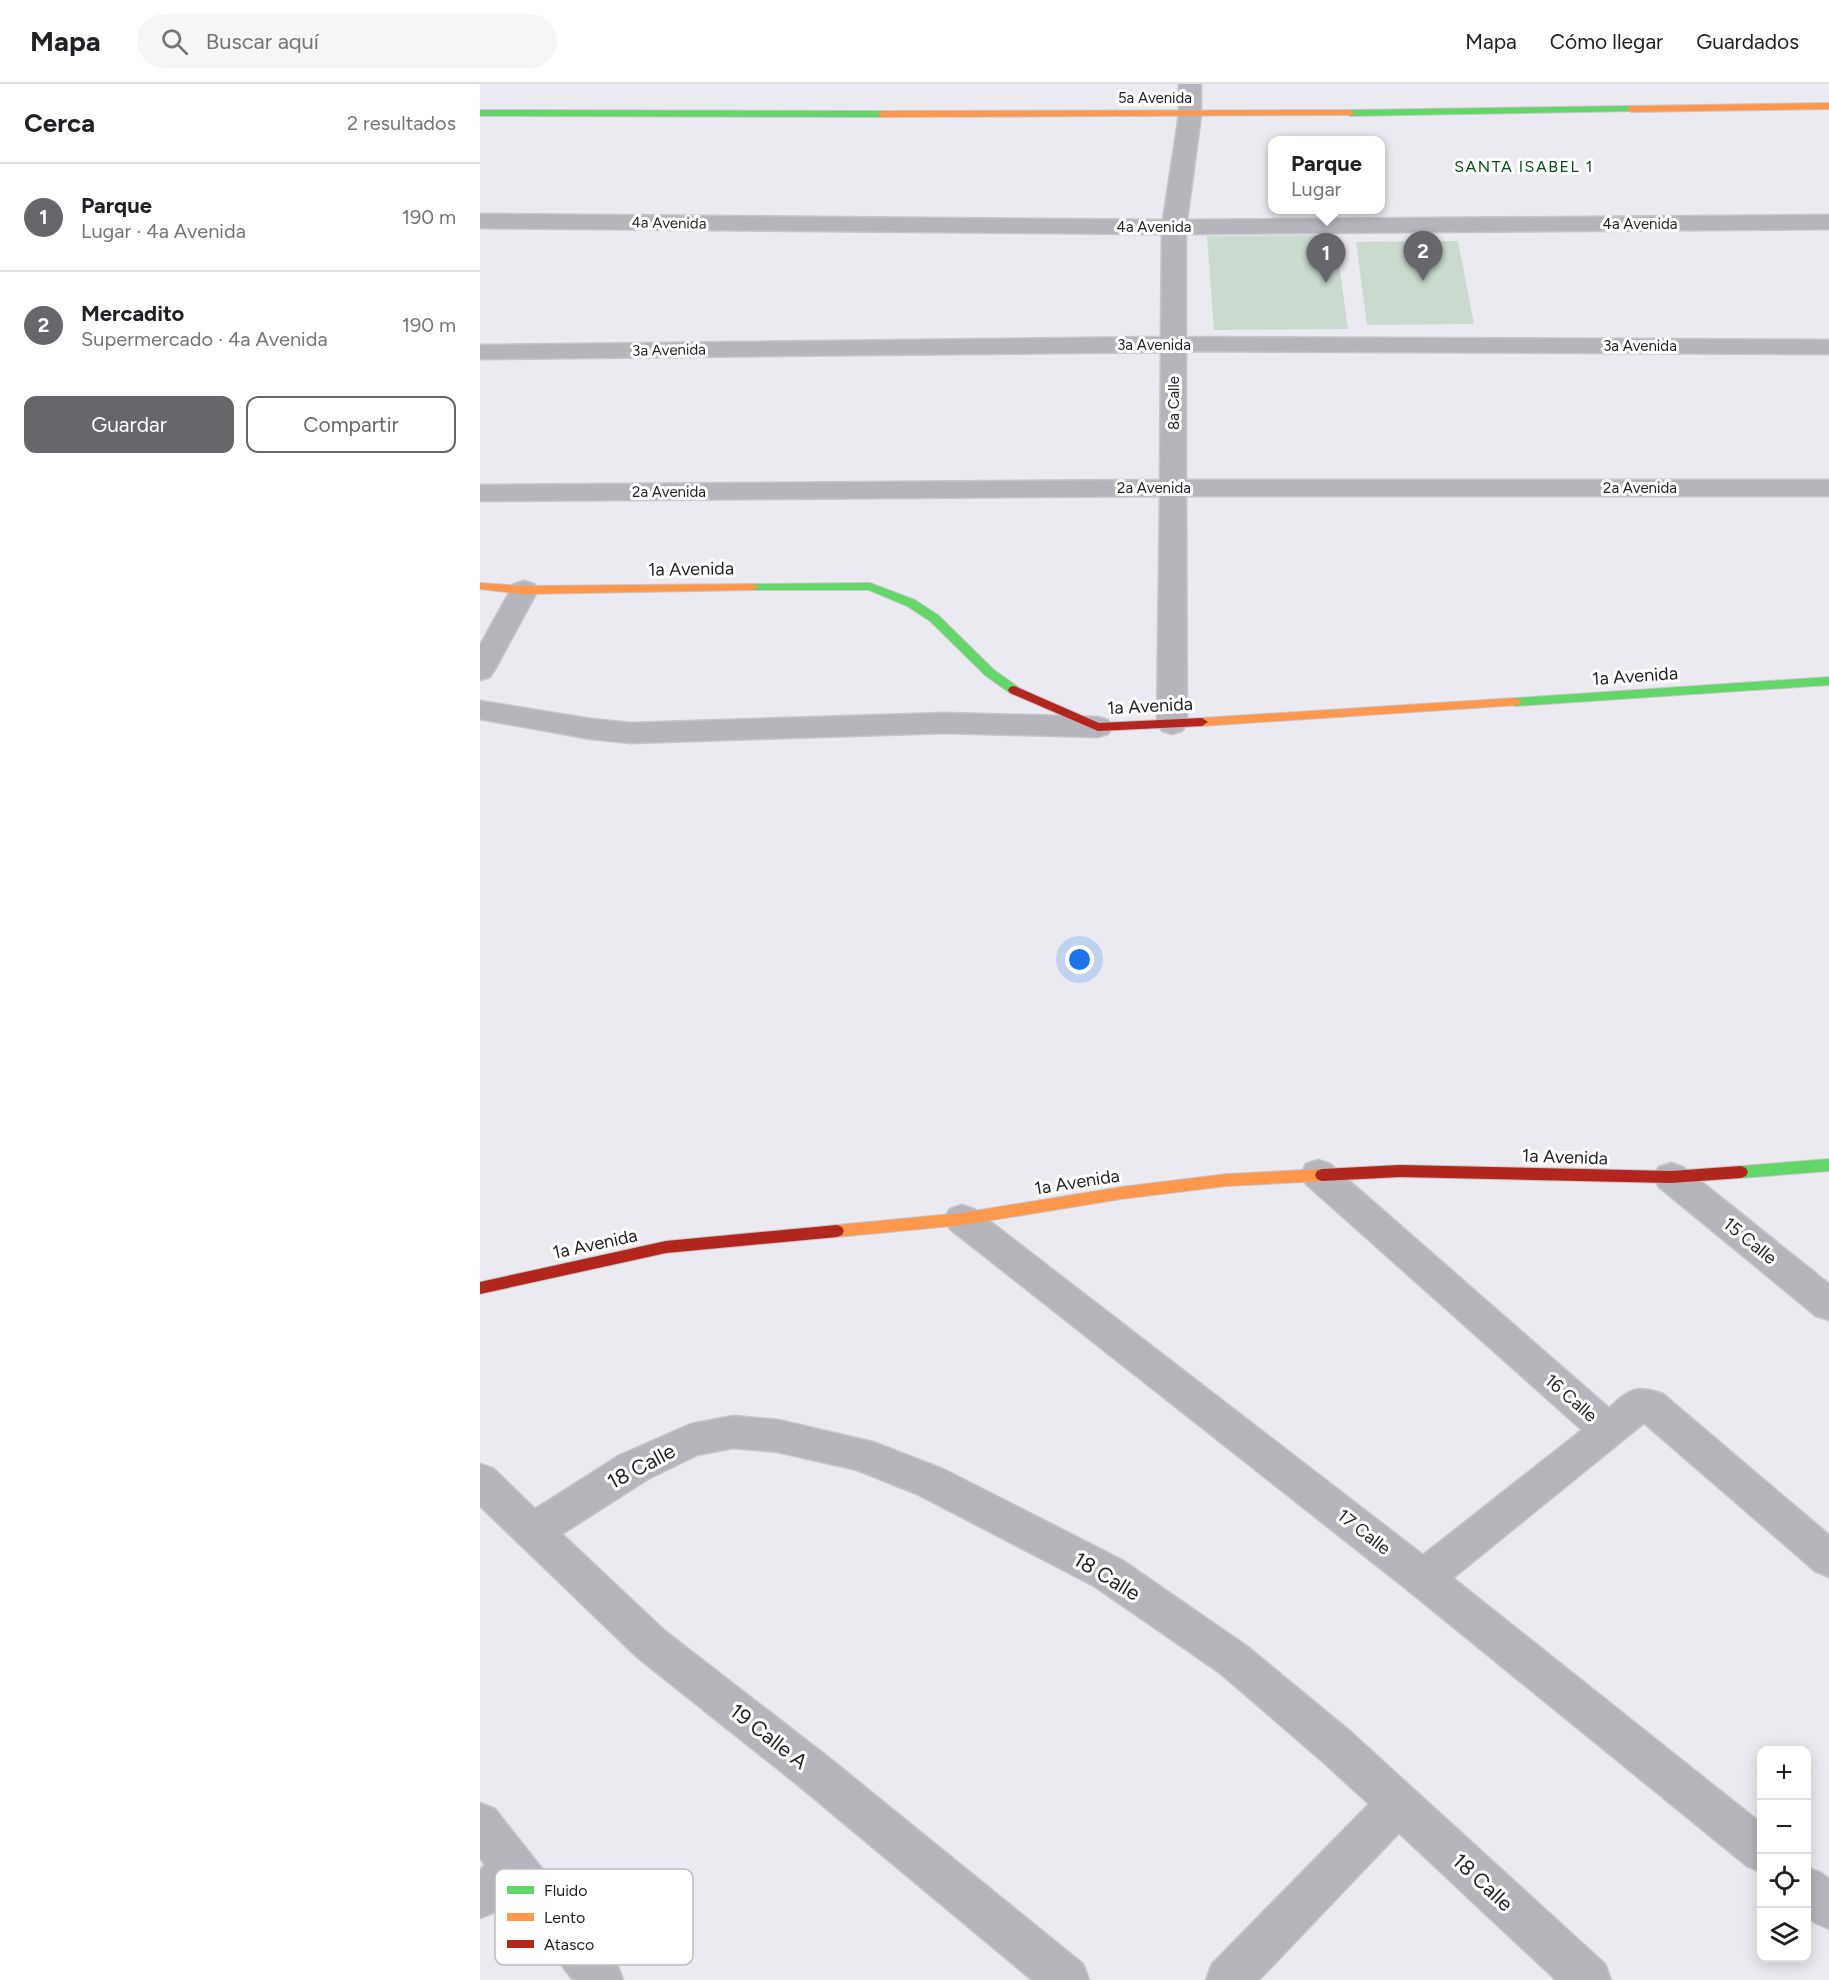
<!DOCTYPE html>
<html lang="es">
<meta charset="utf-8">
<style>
body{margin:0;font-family:Figtree,sans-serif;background:#f6f6f6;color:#202124}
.controls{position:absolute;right:18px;bottom:18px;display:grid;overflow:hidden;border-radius:12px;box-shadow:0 3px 15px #0003}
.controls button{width:54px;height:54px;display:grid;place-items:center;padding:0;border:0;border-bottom:2px solid #e0e0e0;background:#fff;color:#202124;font:30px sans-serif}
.you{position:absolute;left:600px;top:876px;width:21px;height:21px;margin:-15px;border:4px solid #fff;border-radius:50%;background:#1a73e8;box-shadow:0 0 0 9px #1a73e833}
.badge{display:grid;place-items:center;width:39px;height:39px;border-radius:50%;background:#67666b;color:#fff;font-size:20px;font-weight:700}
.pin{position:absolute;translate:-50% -50px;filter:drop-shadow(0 2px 3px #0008)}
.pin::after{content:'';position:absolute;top:32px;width:21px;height:18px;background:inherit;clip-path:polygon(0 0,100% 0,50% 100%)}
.popup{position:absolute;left:788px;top:52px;width:117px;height:78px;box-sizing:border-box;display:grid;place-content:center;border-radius:12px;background:#fff;filter:drop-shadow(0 2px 4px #0005);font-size:20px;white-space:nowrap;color:#757577}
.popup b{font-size:22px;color:#202124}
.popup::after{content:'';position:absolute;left:50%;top:100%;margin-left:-12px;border:12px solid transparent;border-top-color:#fff}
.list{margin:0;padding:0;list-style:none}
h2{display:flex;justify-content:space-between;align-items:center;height:78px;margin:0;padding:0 24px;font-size:26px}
h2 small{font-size:20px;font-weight:400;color:#757577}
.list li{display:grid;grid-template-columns:39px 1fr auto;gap:18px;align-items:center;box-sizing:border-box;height:108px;padding:0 24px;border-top:2px solid #e0e0e0}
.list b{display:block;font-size:22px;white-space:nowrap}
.list p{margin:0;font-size:20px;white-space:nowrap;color:#757577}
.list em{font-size:20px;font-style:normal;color:#757577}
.actions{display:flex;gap:12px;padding:18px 24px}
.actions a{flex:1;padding:14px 0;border:2px solid #67666b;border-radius:12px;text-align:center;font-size:21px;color:#67666b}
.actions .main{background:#67666b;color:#fff}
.icon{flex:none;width:33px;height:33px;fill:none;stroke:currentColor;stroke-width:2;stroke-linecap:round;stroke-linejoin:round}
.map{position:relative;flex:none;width:1349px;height:1896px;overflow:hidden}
header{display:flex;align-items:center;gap:36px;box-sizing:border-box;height:84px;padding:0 30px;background:#fff;border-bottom:2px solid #e0e0e0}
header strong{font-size:28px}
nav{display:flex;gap:33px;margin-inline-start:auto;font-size:21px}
.search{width:420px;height:54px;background:#f6f6f6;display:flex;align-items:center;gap:15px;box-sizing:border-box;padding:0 21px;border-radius:33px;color:#757577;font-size:22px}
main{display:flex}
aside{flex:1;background:#fff}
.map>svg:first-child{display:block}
.green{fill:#cbdacf}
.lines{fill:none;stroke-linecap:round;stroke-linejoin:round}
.street-casing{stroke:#c7c6ca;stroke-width:3}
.fast-casing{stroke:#c7c6ca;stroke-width:2}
.slow-casing{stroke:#c7c6ca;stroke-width:2}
.jam-casing{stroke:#c7c6ca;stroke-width:2}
.street{fill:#b6b5bc;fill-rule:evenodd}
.fast{fill:#63d668;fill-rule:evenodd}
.slow{fill:#ff974d;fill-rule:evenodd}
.jam{fill:#b3261e;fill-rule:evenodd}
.labels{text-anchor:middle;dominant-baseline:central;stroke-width:6;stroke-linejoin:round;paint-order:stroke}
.far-street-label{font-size:15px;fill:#201f24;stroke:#fff}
.far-neighbourhood-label{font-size:16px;letter-spacing:1.5px;fill:#0b4e1f;stroke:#fff}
.street-label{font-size:18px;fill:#201f24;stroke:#fff}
.near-street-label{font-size:21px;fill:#201f24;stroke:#fff}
.key{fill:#fff;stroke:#bcbcbd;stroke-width:1.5}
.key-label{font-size:16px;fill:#201f24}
</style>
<header>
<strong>Mapa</strong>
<div class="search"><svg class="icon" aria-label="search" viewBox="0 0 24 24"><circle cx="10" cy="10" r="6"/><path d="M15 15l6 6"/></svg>Buscar aquí</div>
<nav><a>Mapa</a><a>Cómo llegar</a><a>Guardados</a></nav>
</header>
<main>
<aside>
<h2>Cerca<small>2 resultados</small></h2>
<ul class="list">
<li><span class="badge">1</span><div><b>Parque</b><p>Lugar · 4a Avenida</p></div><em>190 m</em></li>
<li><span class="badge">2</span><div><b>Mercadito</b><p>Supermercado · 4a Avenida</p></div><em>190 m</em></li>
</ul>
<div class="actions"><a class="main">Guardar</a><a>Compartir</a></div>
</aside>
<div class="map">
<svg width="1349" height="1896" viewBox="0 0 1349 1896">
<rect width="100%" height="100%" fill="#ebeaf0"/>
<g class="green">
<path d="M855,151L868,245L734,246L727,152Z"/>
<path d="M978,157L994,240L887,241L876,158Z"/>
</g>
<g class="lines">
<g class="street-casing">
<g id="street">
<path d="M699,0H721V31L707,136L1349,131V145L706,150V253L1349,256V270L706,267V396H1349V412H706L707,640L702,647L692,650L682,647L677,640L680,412L0,417V401L680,396L681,268L0,275V261L681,253L682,150L0,144V130L683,136L699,31Z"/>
<path d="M44,497L54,500L58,506L14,587L10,593L0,596V561L34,500Z"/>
<path d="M0,617L111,635L151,639L465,629L618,633L628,636L633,643L628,650L618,653L465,649L151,659L111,655L0,635Z"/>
<path d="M838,1076L850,1080L1129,1324C1149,1306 1156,1300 1183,1310L1349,1451V1493L1335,1487L1164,1339L973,1494L1282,1740V1788L1267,1782L929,1507L470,1145L464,1135L470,1125L482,1121L494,1125L943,1471L1102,1346L826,1100L821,1090L826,1080Z"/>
<path d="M1191,1079L1203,1083L1349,1200V1236L1336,1232L1179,1103L1174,1093L1179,1083Z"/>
<path d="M253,1332L298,1336L393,1358L465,1386L642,1476L768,1563L872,1649L1125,1880L1131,1896H1076L919,1749L779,1896H726L732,1880L889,1720L842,1677L740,1589L614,1502L437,1410L377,1386L298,1368L253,1364L217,1371L168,1395L82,1450L185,1547L348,1673L603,1880L609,1896H552L318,1701L157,1573L0,1422V1380L14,1385L55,1425L140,1371L211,1340Z"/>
<path d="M0,1719L15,1725L137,1880L143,1896H93L31,1815L15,1828L0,1834V1786L5,1781L0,1774Z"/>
<path d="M1326,1783L1341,1789L1349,1795V1845L1334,1838L1326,1832Z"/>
</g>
</g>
<g class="fast-casing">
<g id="fast">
<path d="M1151,22L1154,23V27L870,32L866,29L870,26Z"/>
<path d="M0,26L402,27L406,30L402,33L0,32Z"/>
<path d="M390,499L435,516L458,531L514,586L538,603L540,606L538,609H530L506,592L450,537L427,522L389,506H273L267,503L273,500Z"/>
<path d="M1349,593V601L1035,622L1029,618L1035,614Z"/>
<path d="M1349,1075V1087L1261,1094L1256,1092L1254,1088L1256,1084L1261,1082Z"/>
</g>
</g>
<g class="slow-casing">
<g id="slow">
<path d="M1349,19V25L1151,28L1147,25L1151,22Z"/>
<path d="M870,26L874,29L873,31L402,33L398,30L402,27Z"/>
<path d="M0,499L44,502L273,500L279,503L273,506L44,510L0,505Z"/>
<path d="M1035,614L1039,615L1041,618L1039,621L722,642L716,638L722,634Z"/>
<path d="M842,1085L847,1087L849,1091L847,1095L842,1097L747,1102L641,1115L482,1141L357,1153L352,1151L350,1147L352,1143L357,1141L482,1129L641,1103L747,1090Z"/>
</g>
</g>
<g class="jam-casing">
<g id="jam">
<path d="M534,602L619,639L722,634L728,638L722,642L618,647L530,609L528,606L530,603Z"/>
<path d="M920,1081L1191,1087L1261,1082L1266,1084L1268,1088L1266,1092L1261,1094L1191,1099L920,1093L842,1097L837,1095L835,1091L837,1087L842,1085Z"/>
<path d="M357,1141L362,1143L364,1147L362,1151L357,1153L186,1169L0,1210V1198L186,1157Z"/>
</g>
</g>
<use href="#street" class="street"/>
<use href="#fast" class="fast"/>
<use href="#slow" class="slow"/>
<use href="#jam" class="jam"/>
</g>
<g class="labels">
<g class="far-street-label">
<text x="675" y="14">5a Avenida</text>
<text transform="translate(189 139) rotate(1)">4a Avenida</text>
<text x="1160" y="140">4a Avenida</text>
<text x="674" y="143">4a Avenida</text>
<text x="674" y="261">3a Avenida</text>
<text x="1160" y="262">3a Avenida</text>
<text transform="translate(189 266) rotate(-1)">3a Avenida</text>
<text transform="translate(694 319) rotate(-90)">8a Calle</text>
<text x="674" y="404">2a Avenida</text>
<text x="1160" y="404">2a Avenida</text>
<text x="189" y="408">2a Avenida</text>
</g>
<g class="far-neighbourhood-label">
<text x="1044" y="82">SANTA ISABEL 1</text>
</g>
<g class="street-label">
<text transform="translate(211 485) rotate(-1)">1a Avenida</text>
<text transform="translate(1155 592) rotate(-4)">1a Avenida</text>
<text transform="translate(670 622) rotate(-3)">1a Avenida</text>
<text transform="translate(1085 1073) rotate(2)">1a Avenida</text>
<text transform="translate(597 1098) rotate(-9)">1a Avenida</text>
<text transform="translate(1270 1157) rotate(39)">15 Calle</text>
<text transform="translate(115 1160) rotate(-12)">1a Avenida</text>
<text transform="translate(1091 1314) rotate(41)">16 Calle</text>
<text transform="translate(884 1448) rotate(38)">17 Calle</text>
</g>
<g class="near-street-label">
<text transform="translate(161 1382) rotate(-28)">18 Calle</text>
<text transform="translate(627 1492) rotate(31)">18 Calle</text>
<text transform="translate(289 1652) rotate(38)">19 Calle A</text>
<text transform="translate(1003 1798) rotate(43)">18 Calle</text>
</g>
</g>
<rect x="15" y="1785" width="198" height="96" rx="9" class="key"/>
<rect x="27" y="1802" width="27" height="8" fill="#63d668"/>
<rect x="27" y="1829" width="27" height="8" fill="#ff974d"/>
<rect x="27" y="1856" width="27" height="8" fill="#b3261e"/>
<g class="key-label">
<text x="64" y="1812">Fluido</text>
<text x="64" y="1839">Lento</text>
<text x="64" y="1866">Atasco</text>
</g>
</svg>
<div class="controls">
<button>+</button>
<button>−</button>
<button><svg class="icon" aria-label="locate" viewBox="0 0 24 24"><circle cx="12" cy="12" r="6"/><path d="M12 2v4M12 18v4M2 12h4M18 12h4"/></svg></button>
<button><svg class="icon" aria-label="layers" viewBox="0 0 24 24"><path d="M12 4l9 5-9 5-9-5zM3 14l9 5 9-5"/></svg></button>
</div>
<div class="you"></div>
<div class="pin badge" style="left:846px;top:199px">1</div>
<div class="popup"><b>Parque</b>Lugar</div>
<div class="pin badge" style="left:943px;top:197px">2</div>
</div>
</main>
